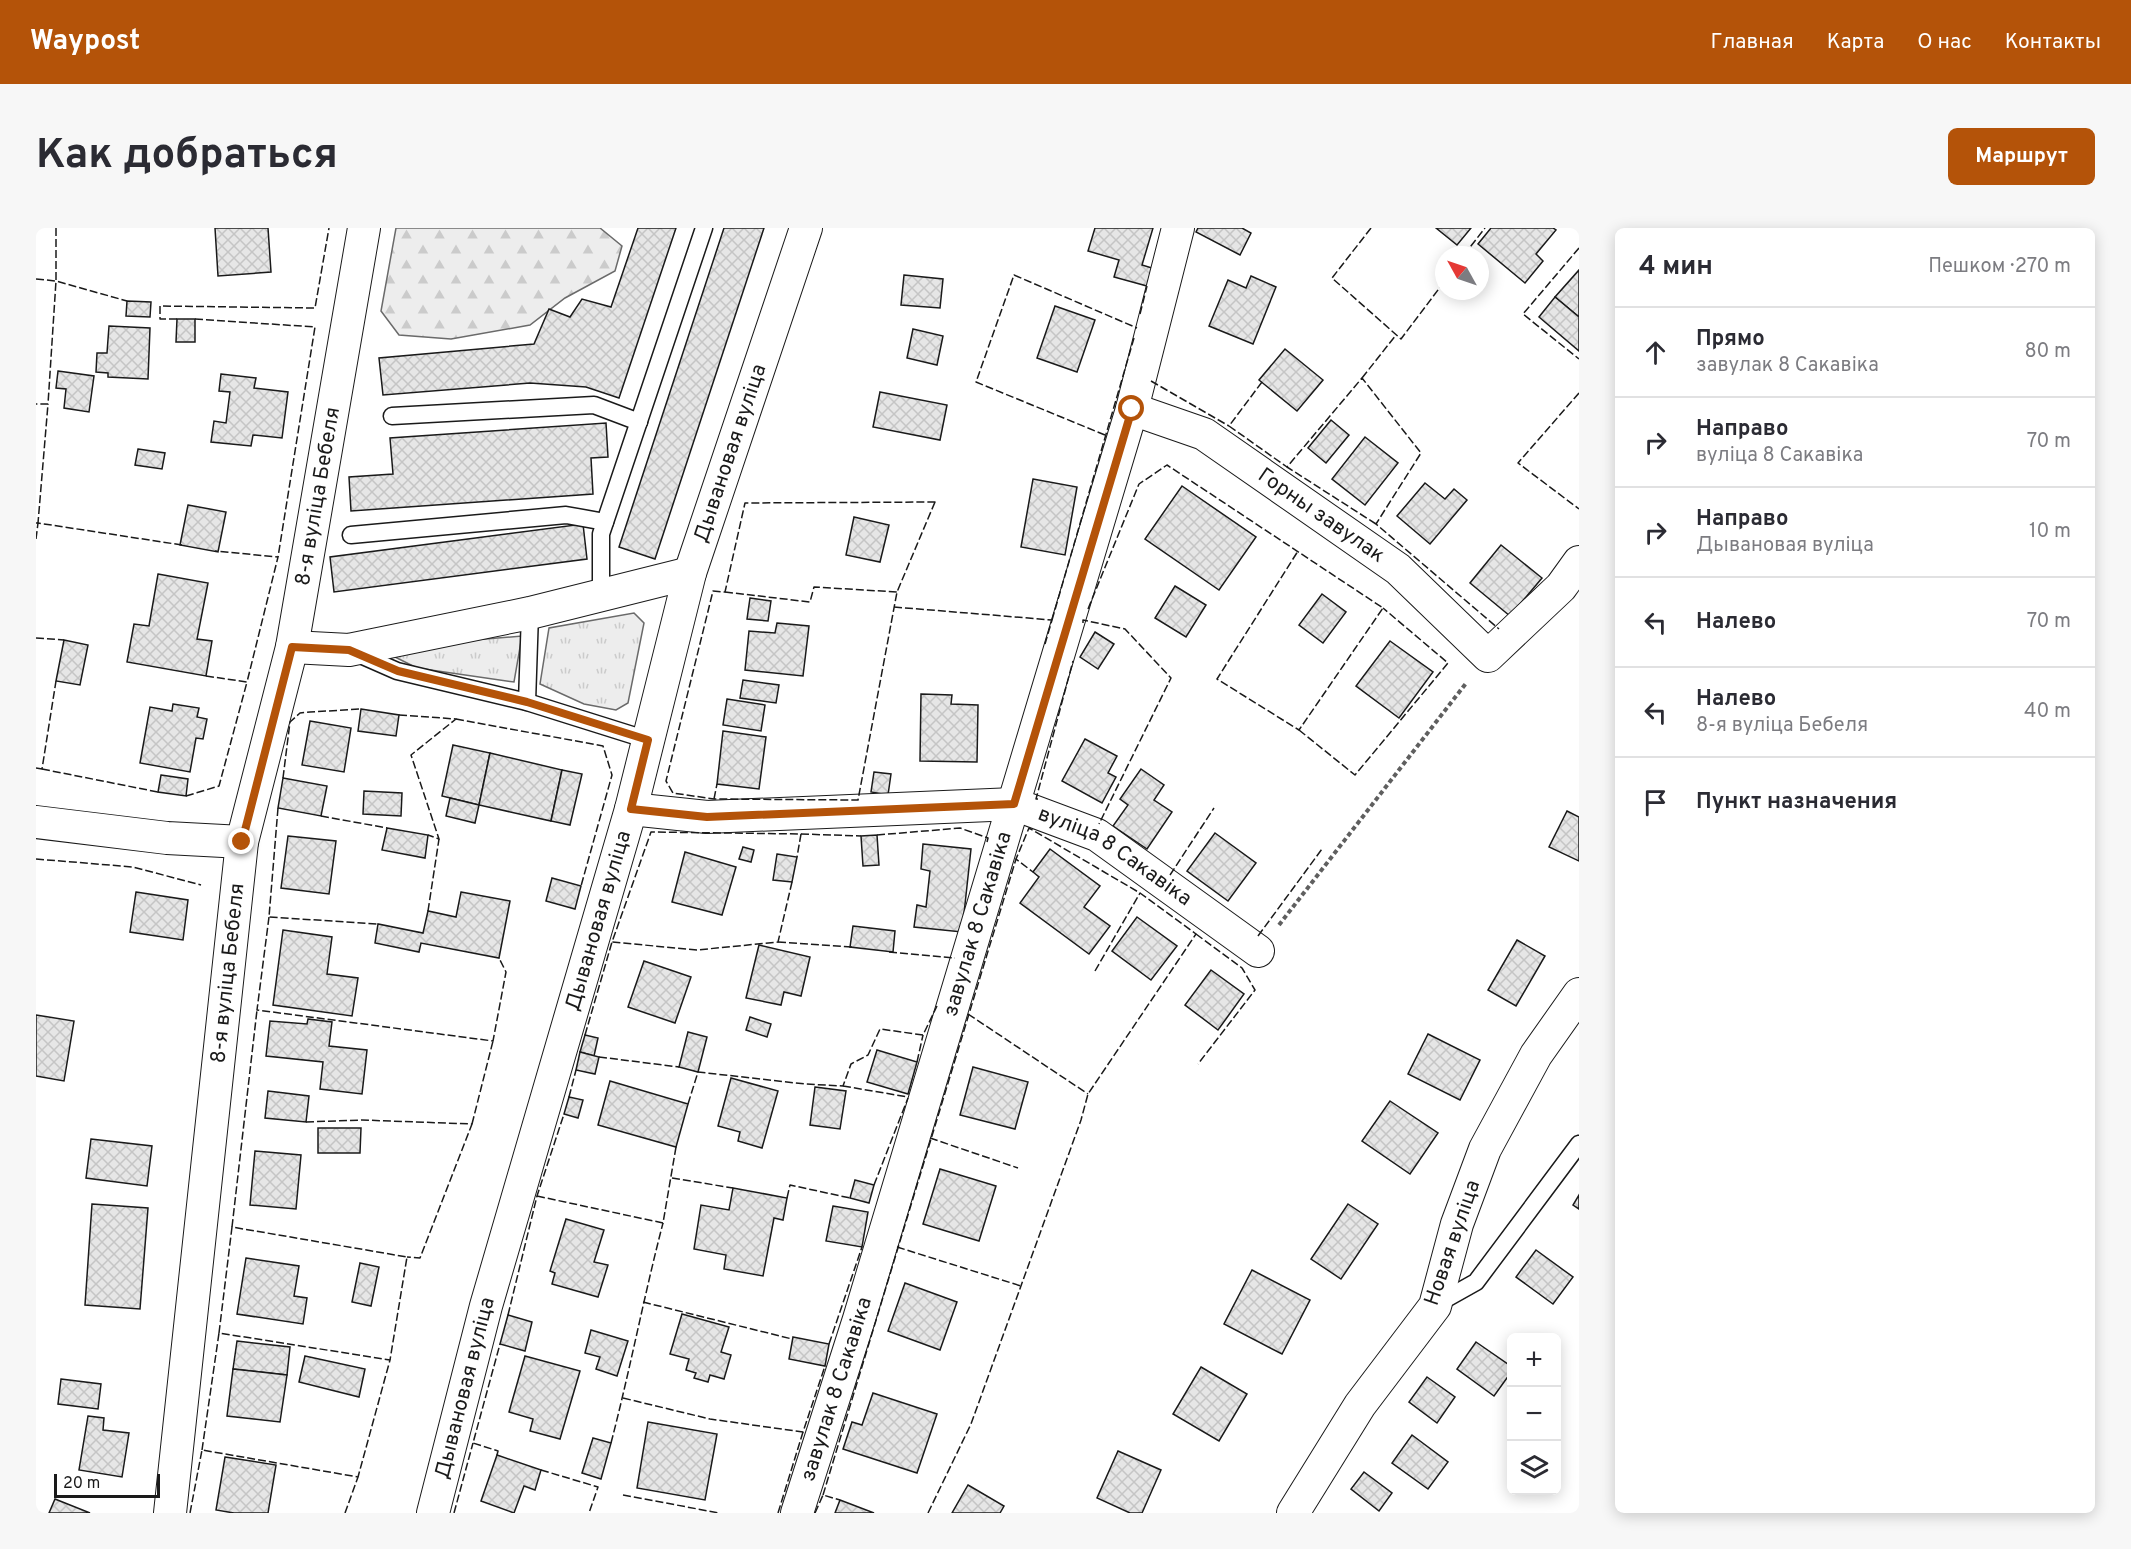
<!DOCTYPE html>
<html lang="ru">
<meta charset="utf-8">
<style>
body{margin:0;font-family:Overpass,sans-serif;background:#f7f7f7;color:#2b2b33}
.controls{position:absolute;right:18px;bottom:18px;display:grid;overflow:hidden;border-radius:9px;box-shadow:0 3px 15px #0003}
.controls button{width:54px;height:54px;display:grid;place-items:center;padding:0;border:0;border-bottom:2px solid #e1e1e2;background:#fff;color:#2b2b33;font:30px sans-serif}
.compass{position:absolute;left:1399px;top:18px;width:54px;height:54px;border-radius:50%;background:#fff;box-shadow:0 3px 15px #0003;rotate:310deg}
.scale{position:absolute;left:18px;bottom:15px;width:106px;box-sizing:border-box;padding-left:6px;border:3px solid #1a1a1a;border-top:0;font-size:16px;line-height:21px;white-space:nowrap;color:#1a1a1a;-webkit-text-stroke:4px #fff;paint-order:stroke}
.stop{position:absolute;width:18px;height:18px;margin:-14px;border:4px solid #b45309;border-radius:50%;background:#fff}
.stop.end{background:#b45309;border-color:#fff;box-shadow:0 2px 6px #0008}
.list{margin:0;padding:0;list-style:none}
h2{display:flex;justify-content:space-between;align-items:center;height:78px;margin:0;padding:0 24px;font-size:26px}
h2 small{font-size:20px;font-weight:400;color:#7c7c81}
.list li{display:grid;grid-template-columns:39px 1fr auto;gap:18px;align-items:center;box-sizing:border-box;height:90px;padding:0 24px;border-top:2px solid #e1e1e2}
.list b{display:block;font-size:22px;white-space:nowrap}
.list p{margin:0;font-size:20px;white-space:nowrap;color:#7c7c81}
.list em{font-size:20px;font-style:normal;color:#7c7c81}
.icon{flex:none;width:33px;height:33px;fill:none;stroke:currentColor;stroke-width:2;stroke-linecap:round;stroke-linejoin:round}
.map{position:relative;flex:none;width:1543px;height:1285px;overflow:hidden;border-radius:9px}
header{display:flex;align-items:center;gap:36px;box-sizing:border-box;height:84px;padding:0 30px;background:#b45309;color:#fff}
header strong{font-size:28px}
nav{display:flex;gap:33px;margin-inline-start:auto;font-size:21px}
.intro{display:flex;align-items:center;justify-content:space-between;box-sizing:border-box;height:144px;padding:0 36px}
h1{margin:0;font-size:42px}
.button{padding:15px 27px;border-radius:9px;background:#b45309;color:#fff;font-size:21px;font-weight:700}
main{display:flex;gap:36px;padding:0 36px}
aside{flex:1;background:#fff;border-radius:9px;box-shadow:0 3px 15px #0003}
.map>svg:first-child{display:block}
.grass{fill:url(#grass-tufts);stroke:#6a6a6a;stroke-width:1.5}
.forest{fill:url(#forest-firs);stroke:#6a6a6a;stroke-width:1.5}
.building{fill:url(#building-cross-hatch);stroke:#1a1a1a;stroke-width:1.5}
.lines{fill:none;stroke-linecap:round;stroke-linejoin:round}
.lane-casing{stroke:#1a1a1a;stroke-width:19}
.street-casing{stroke:#1a1a1a;stroke-width:34}
.path{stroke:#5f5f5f;stroke-width:4;stroke-dasharray:4.5 3;stroke-linecap:butt}
.lane{stroke:#fff;stroke-width:16}
.street{stroke:#fff;stroke-width:32}
.fence{stroke:#1a1a1a;stroke-width:1.5;stroke-dasharray:8 3;stroke-linecap:butt}
.route{stroke:#b45309;stroke-width:8}
.labels{text-anchor:middle;dominant-baseline:central;stroke-width:4.5;stroke-linejoin:round;paint-order:stroke}
.street-label{font-size:21px;fill:#1a1a1a;stroke:#fff}
</style>
<header>
<strong>Waypost</strong>
<nav><a>Главная</a><a>Карта</a><a>О нас</a><a>Контакты</a></nav>
</header>
<div class="intro"><h1>Как добраться</h1><a class="button">Маршрут</a></div>
<main>
<div class="map">
<svg width="1543" height="1285" viewBox="0 0 1543 1285">
<defs>
<pattern id="grass-tufts" width="24" height="20" patternUnits="userSpaceOnUse" patternTransform="scale(1.5)"><rect width="24" height="20" fill="#ededed"/><path d="M3 7l-1-3M5 7V3M7 7l1-3M15 17l-1-3M17 17v-4M19 17l1-3" fill="none" stroke="#cbcbcb"/></pattern>
<pattern id="forest-firs" width="22" height="20" patternUnits="userSpaceOnUse" patternTransform="scale(1.5)"><rect width="22" height="20" fill="#ededed"/><path d="M5 1l3.5 6h-7zM16 11l3.5 6h-7z" fill="#cbcbcb"/></pattern>
<pattern id="building-cross-hatch" width="8" height="8" patternUnits="userSpaceOnUse" patternTransform="scale(1.5)"><rect width="8" height="8" fill="#e6e6e6"/><path d="M0 0l8 8M0 8l8-8" fill="none" stroke="#c5c5c5"/></pattern>
</defs>
<rect width="100%" height="100%" fill="#fff"/>
<g class="grass">
<path d="M598,385L608,395L592,475L580,482L548,476L504,456L513,400Z"/>
<path d="M486,408L478,454L381,440L353,426L363,418Z"/>
</g>
<path class="forest" d="M360,0H564L586,18L579,43L529,70L494,97L415,111L363,107L345,83Z"/>
<g class="building">
<path d="M179,0H232L235,44L182,48Z"/>
<path d="M602,0H640L583,170L550,159L494,155L347,167L343,130L498,116L513,81L534,89L546,71L575,79Z"/>
<path d="M688,0H728L619,331L583,319Z"/>
<path d="M1059,0H1117L1106,37L1116,40L1111,58L1078,49L1083,32L1052,23Z"/>
<path d="M1162,0H1206L1215,5L1204,27L1160,4Z"/>
<path d="M1400,0H1435L1421,17Z"/>
<path d="M1455,0H1517L1520,2L1500,26L1507,33L1489,55L1442,16Z"/>
<path d="M1543,42V89L1519,69Z"/>
<path d="M868,47L907,51L904,80L865,77Z"/>
<path d="M1215,48L1240,59L1217,116L1173,98L1192,52L1210,60Z"/>
<path d="M1519,69L1543,89V123L1503,89Z"/>
<path d="M91,73L115,74L114,89L90,88Z"/>
<path d="M1019,78L1059,92L1041,144L1001,130Z"/>
<path d="M141,91H159V114H140Z"/>
<path d="M73,98L114,100L112,151L72,149V145L60,144L61,125H71Z"/>
<path d="M877,101L907,108L901,137L871,130Z"/>
<path d="M1249,121L1287,152L1261,183L1223,152Z"/>
<path d="M22,143L58,148L53,184L28,180L30,161L20,160Z"/>
<path d="M185,146L220,150L218,160L252,164L246,210L217,207L215,218L175,214L178,193L190,195L194,164L183,163Z"/>
<path d="M844,164L911,177L904,212L837,199Z"/>
<path d="M1295,192L1313,207L1290,235L1272,220Z"/>
<path d="M570,195L572,229L555,230L557,266L315,283L313,249L357,246L354,210Z"/>
<path d="M1329,209L1362,235L1329,277L1296,251Z"/>
<path d="M102,221L129,225L126,241L99,237Z"/>
<path d="M997,251L1041,259L1029,327L985,319Z"/>
<path d="M1389,255L1409,271L1418,261L1431,272L1394,316L1361,288Z"/>
<path d="M1146,258L1220,309L1183,362L1109,311Z"/>
<path d="M152,277L190,284L182,324L144,317Z"/>
<path d="M818,289L853,297L844,334L810,327Z"/>
<path d="M547,296L551,331L298,364L294,329Z"/>
<path d="M1465,317L1506,350L1474,388L1434,355Z"/>
<path d="M122,346L172,355L161,411L176,413L170,448L91,434L98,396L113,398Z"/>
<path d="M1139,358L1170,377L1150,409L1119,390Z"/>
<path d="M1286,366L1310,384L1287,415L1263,397Z"/>
<path d="M714,370L735,373L732,393L711,391Z"/>
<path d="M741,395L773,398L767,448L709,442L713,403L739,405Z"/>
<path d="M1059,404L1078,416L1062,441L1044,429Z"/>
<path d="M28,412L52,417L44,457L20,453Z"/>
<path d="M1354,413L1397,444L1363,490L1320,458Z"/>
<path d="M707,452L743,457L740,475L704,470Z"/>
<path d="M885,466L916,467L915,476L942,477L941,534L884,533Z"/>
<path d="M691,471L729,477L725,503L687,497Z"/>
<path d="M137,476L163,480L161,489L171,491L167,511L160,510L154,544L104,535L114,479L136,483Z"/>
<path d="M325,481L363,487L360,508L322,503Z"/>
<path d="M274,493L315,500L308,544L266,537Z"/>
<path d="M687,503L730,509L723,561L681,556Z"/>
<path d="M1049,511L1081,528L1072,545L1080,549L1066,575L1026,553Z"/>
<path d="M417,517L454,525L443,577L406,568Z"/>
<path d="M454,525L526,542L515,593L443,577Z"/>
<path d="M1105,541L1128,557L1118,572L1136,584L1111,621L1077,598L1092,577L1084,571Z"/>
<path d="M526,542L546,546L534,597L515,593Z"/>
<path d="M838,544L855,546L852,567L835,564Z"/>
<path d="M125,547L152,551L150,568L122,564Z"/>
<path d="M247,550L291,558L285,588L242,580Z"/>
<path d="M328,563L366,565L365,588L327,586Z"/>
<path d="M414,570L443,577L439,595L410,588Z"/>
<path d="M1531,583L1543,589V633L1513,619Z"/>
<path d="M351,600L392,607L389,630L346,622Z"/>
<path d="M1179,605L1220,635L1192,673L1151,643Z"/>
<path d="M841,607L843,637L827,638L825,608Z"/>
<path d="M252,608L300,613L293,666L245,660Z"/>
<path d="M887,616L935,621L926,704L878,699L881,677L890,679L894,643L885,641Z"/>
<path d="M707,619L718,622L715,634L703,631Z"/>
<path d="M1014,621L1064,658L1048,679L1074,698L1053,726L984,675L1003,649L997,644Z"/>
<path d="M649,624L700,639L686,687L636,674Z"/>
<path d="M741,626L761,629L756,654L737,652Z"/>
<path d="M516,650L545,658L539,681L510,673Z"/>
<path d="M100,664L152,672L147,712L94,704Z"/>
<path d="M425,664L474,673L463,730L385,715L383,724L339,715L342,696L387,705L392,683L420,689Z"/>
<path d="M1101,689L1141,718L1115,752L1076,723Z"/>
<path d="M817,698L859,703L857,724L814,719Z"/>
<path d="M247,702L296,709L291,746L322,750L316,788L237,777Z"/>
<path d="M1481,712L1509,728L1480,778L1452,762Z"/>
<path d="M723,717L774,729L765,768L748,764L745,777L710,770Z"/>
<path d="M608,733L655,749L639,795L592,779Z"/>
<path d="M1175,742L1208,766L1182,802L1149,777Z"/>
<path d="M0,787L38,793L28,853L0,848Z"/>
<path d="M714,789L735,796L731,809L710,802Z"/>
<path d="M272,791L296,794L293,818L331,822L326,866L284,861L287,834L230,828L234,793L271,796Z"/>
<path d="M652,804L671,809L662,844L643,839Z"/>
<path d="M1392,806L1444,832L1424,872L1372,846Z"/>
<path d="M549,807L562,810L558,828L544,824Z"/>
<path d="M841,822L881,834L872,866L831,854Z"/>
<path d="M544,824L563,829L559,846L540,842Z"/>
<path d="M937,839L992,854L979,901L924,887Z"/>
<path d="M695,850L742,863L726,920L702,913L704,904L682,898Z"/>
<path d="M574,853L652,876L640,919L562,897Z"/>
<path d="M779,859L810,863L804,901L774,897Z"/>
<path d="M232,863L273,868L270,894L229,890Z"/>
<path d="M533,869L547,872L542,890L528,886Z"/>
<path d="M1354,873L1402,905L1374,946L1326,913Z"/>
<path d="M282,900H325L324,925H282Z"/>
<path d="M55,911L116,918L111,958L50,950Z"/>
<path d="M219,923L265,927L260,981L214,977Z"/>
<path d="M904,941L960,958L943,1013L887,996Z"/>
<path d="M819,952L838,957L833,975L814,970Z"/>
<path d="M697,960L751,970L747,992L738,990L727,1048L688,1041L690,1027L658,1021L665,977L693,982Z"/>
<path d="M1543,967V981L1537,977Z"/>
<path d="M56,976L112,980L104,1081L49,1077Z"/>
<path d="M1312,976L1342,996L1305,1051L1275,1031Z"/>
<path d="M797,978L832,984L826,1019L790,1013Z"/>
<path d="M530,991L568,1002L558,1034L572,1037L562,1069L516,1056L519,1045L514,1043Z"/>
<path d="M1500,1022L1537,1049L1517,1076L1480,1049Z"/>
<path d="M210,1030L263,1038L258,1068L271,1070L267,1096L201,1086Z"/>
<path d="M324,1035L343,1039L335,1078L316,1074Z"/>
<path d="M1216,1042L1274,1072L1246,1126L1188,1096Z"/>
<path d="M869,1055L921,1074L904,1122L852,1103Z"/>
<path d="M646,1086L693,1099L685,1124L695,1127L688,1151L674,1147L672,1154L658,1150L660,1145L650,1142L653,1131L634,1126Z"/>
<path d="M472,1087L496,1094L489,1123L464,1116Z"/>
<path d="M555,1102L592,1113L581,1148L560,1141L564,1129L549,1125Z"/>
<path d="M757,1109L793,1116L789,1138L753,1131Z"/>
<path d="M201,1113L254,1119L251,1147L197,1141Z"/>
<path d="M1440,1114L1476,1139V1143L1458,1168L1421,1141Z"/>
<path d="M269,1128L329,1141L323,1169L263,1154Z"/>
<path d="M489,1128L544,1143L524,1211L494,1203L497,1191L473,1184Z"/>
<path d="M1165,1139L1211,1166L1183,1213L1137,1186Z"/>
<path d="M197,1141L251,1147L244,1194L191,1188Z"/>
<path d="M1391,1149L1419,1169L1401,1195L1373,1174Z"/>
<path d="M25,1151L65,1156L62,1181L22,1176Z"/>
<path d="M837,1165L901,1186L881,1245L807,1221L816,1194L826,1197Z"/>
<path d="M52,1188L68,1190L67,1202L93,1205L86,1249L43,1242Z"/>
<path d="M612,1194L681,1206L669,1272L601,1260Z"/>
<path d="M1376,1207L1412,1234L1392,1261L1356,1235Z"/>
<path d="M557,1210L575,1215L565,1251L546,1245Z"/>
<path d="M1082,1223L1125,1242L1106,1285H1094L1061,1270Z"/>
<path d="M461,1227L505,1242L499,1262L488,1258L478,1285L445,1273Z"/>
<path d="M189,1229L240,1237L232,1285H198L180,1282Z"/>
<path d="M1328,1244L1356,1265L1343,1283L1315,1261Z"/>
<path d="M932,1257L968,1278L964,1285H916Z"/>
<path d="M19,1271L54,1285H13Z"/>
<path d="M804,1272L838,1285H799Z"/>
</g>
<g class="lines">
<g class="lane-casing">
<g id="lane">
<path d="M356,188L558,177L603,194"/>
<path d="M315,307L530,287L569,294"/>
<path d="M565,366V306L668,0"/>
<path d="M320,425L361,443L491,474L612,512"/>
<path d="M491,474L494,385"/>
<path d="M1399,1077L1440,1054L1543,916"/>
</g>
</g>
<g class="street-casing">
<g id="street">
<path id="s1" d="M1096,181L1168,206L1362,341L1452,428L1525,359L1543,334"/>
<path d="M256,419L313,422L494,385L654,345"/>
<path id="s2" d="M595,581L671,589L978,576L1061,607L1222,723"/>
<path d="M0,594L131,610L206,614"/>
<path id="s3" d="M134,1285L206,614L256,419L328,0"/>
<path id="s4" d="M397,1285L450,1078L595,581L654,345L770,0"/>
<path id="s5" d="M761,1285L823,1091L1096,181L1142,0"/>
<path d="M1257,1285L1324,1177L1399,1078L1421,996L1449,921L1500,827L1543,766"/>
</g>
</g>
<path class="path" d="M1243,697L1431,454"/>
<use href="#lane" class="lane"/>
<use href="#street" class="street"/>
<g class="fence">
<path d="M20,0V53L91,73"/>
<path d="M1335,0L1296,50L1365,111L1408,54"/>
<path d="M1543,20L1487,86L1543,131"/>
<path d="M1428,27L1449,0"/>
<path d="M0,51L20,53L12,176H0"/>
<path d="M1104,86L1111,58"/>
<path d="M141,91H124V78L279,80L293,0"/>
<path d="M159,91L279,99L242,329"/>
<path d="M1326,150L1360,107"/>
<path d="M1115,153L1193,198"/>
<path d="M1226,154L1193,198L1251,239"/>
<path d="M1543,165L1482,235L1543,281"/>
<path d="M1069,207L940,154L978,47L1101,100"/>
<path d="M899,274L861,364L822,572L678,571L637,565L630,553L677,363L689,364L709,275Z"/>
<path d="M0,295H2L12,176"/>
<path d="M1340,296L1251,239L1326,150L1385,225L1340,296L1463,401"/>
<path d="M0,311L2,295L146,317"/>
<path d="M689,364L774,374L778,359L861,364"/>
<path d="M858,379L1016,392L1009,416"/>
<path d="M1052,381L1103,256L1131,237L1347,380L1263,502L1181,451L1262,323"/>
<path d="M1016,392L1098,110"/>
<path d="M1047,395V392L1089,401L1135,450L1063,596"/>
<path d="M0,410L28,412"/>
<path d="M170,448L211,454L242,329L179,323"/>
<path d="M363,487L420,491L375,527L403,611L392,607"/>
<path d="M420,491L567,518L576,547L545,658"/>
<path d="M1263,502L1319,547L1412,435L1347,380"/>
<path d="M0,540L6,541L20,453"/>
<path d="M6,541L122,564"/>
<path d="M247,550L254,494L264,485L274,484L325,481"/>
<path d="M150,568L183,558L211,454"/>
<path d="M678,571L681,556"/>
<path d="M1002,571H1000L1037,433"/>
<path d="M242,580L233,689L342,696"/>
<path d="M285,588L351,600"/>
<path d="M765,606L825,608"/>
<path d="M841,607L924,600L952,610L951,614"/>
<path d="M0,631L97,639L165,657"/>
<path d="M1134,647L1178,580"/>
<path d="M756,654L742,714L661,722L576,714L615,604L765,606L761,629"/>
<path d="M392,683L403,611"/>
<path d="M233,689L221,782L457,813L470,744L463,730"/>
<path d="M1160,706L1206,740L1219,762L1162,836"/>
<path d="M1222,708L1286,621"/>
<path d="M742,714L817,719"/>
<path d="M853,724L919,730"/>
<path d="M1059,743L1104,665"/>
<path d="M932,786L1052,866"/>
<path d="M549,807L576,714"/>
<path d="M563,829L643,839"/>
<path d="M881,834L887,807"/>
<path d="M807,858L872,869"/>
<path d="M533,869L540,842"/>
<path d="M652,876L662,844L769,856L807,858L815,836L832,827L844,801L887,807L901,778"/>
<path d="M270,894L326,892L436,896L384,1030L371,1029"/>
<path d="M436,896L457,813"/>
<path d="M894,910L982,940"/>
<path d="M636,950L697,960"/>
<path d="M838,957L872,870"/>
<path d="M501,968L627,995L640,919"/>
<path d="M751,970L754,957L814,970"/>
<path d="M196,999L221,782"/>
<path d="M861,1019L985,1058"/>
<path d="M607,1074L756,1111"/>
<path d="M472,1087L501,968L528,886"/>
<path d="M183,1105L196,999L371,1029L354,1132"/>
<path d="M793,1116L826,1019"/>
<path d="M587,1170L674,1191L767,1204L789,1138"/>
<path d="M575,1215C594,1142 608,1068 627,995"/>
<path d="M166,1222L183,1105L354,1132L322,1249"/>
<path d="M461,1227L462,1223L437,1215L464,1116"/>
<path d="M505,1242L562,1259L553,1285"/>
<path d="M587,1267L683,1285"/>
<path d="M787,1267L980,631L997,644"/>
<path d="M154,1285L166,1222L322,1249L309,1285"/>
<path d="M418,1285L437,1215"/>
<path d="M742,1285L767,1204"/>
<path d="M779,1285L787,1267L804,1272"/>
<path d="M892,1285L935,1196L1045,892L1052,866L1160,706L1104,665L993,600L980,631"/>
</g>
</g>
<g class="lines">
<path class="route" d="M206,614L256,419L313,422L362,443L491,474L612,512L595,581L671,589L978,576L1096,181"/>
</g>
<g class="labels">
<g class="street-label">
<text stroke="none"><textPath href="#s4" startOffset="1101">Дывановая вуліца</textPath></text>
<text stroke="none"><textPath href="#s3" startOffset="1029">8-я вуліца Бебеля</textPath></text>
<text stroke="none"><textPath href="#s1" startOffset="219">Горны завулак</textPath></text>
<text stroke="none"><textPath href="#s2" startOffset="498">вуліца 8 Сакавіка</textPath></text>
<text stroke="none"><textPath href="#s4" startOffset="615">Дывановая вуліца</textPath></text>
<text stroke="none"><textPath href="#s5" startOffset="616">завулак 8 Сакавіка</textPath></text>
<text stroke="none"><textPath href="#s3" startOffset="543">8-я вуліца Бебеля</textPath></text>
<text transform="translate(1417 1015) rotate(-71)">Новая вуліца</text>
<text stroke="none"><textPath href="#s4" startOffset="129">Дывановая вуліца</textPath></text>
<text stroke="none"><textPath href="#s5" startOffset="130">завулак 8 Сакавіка</textPath></text>
</g>
</g>
</svg>
<div class="controls">
<button>+</button>
<button>−</button>
<button><svg class="icon" aria-label="layers" viewBox="0 0 24 24"><path d="M12 4l9 5-9 5-9-5zM3 14l9 5 9-5"/></svg></button>
</div>
<svg class="compass" viewBox="-18 -18 36 36"><path d="M0-13l5 13h-10z" fill="#e53935"/><path d="M0 13l5-13h-10z" fill="#7c7c81"/></svg>
<div class="scale">20 m</div>
<div class="stop" style="left:1096px;top:181px"></div>
<div class="stop end" style="left:206px;top:614px"></div>
</div>
<aside>
<h2>4 мин<small>Пешком · 270 m</small></h2>
<ul class="list">
<li><svg class="icon" aria-label="ahead" viewBox="0 0 24 24"><path d="M12 20V5M6 11l6-6 6 6"/></svg><div><b>Прямо</b><p>завулак 8 Сакавіка</p></div><em>80 m</em></li>
<li><svg class="icon" aria-label="right" viewBox="0 0 24 24"><path d="M7 20v-9h11M14 6l5 5-5 5"/></svg><div><b>Направо</b><p>вуліца 8 Сакавіка</p></div><em>70 m</em></li>
<li><svg class="icon" aria-label="right" viewBox="0 0 24 24"><path d="M7 20v-9h11M14 6l5 5-5 5"/></svg><div><b>Направо</b><p>Дывановая вуліца</p></div><em>10 m</em></li>
<li><svg class="icon" aria-label="left" viewBox="0 0 24 24"><path d="M17 20v-9H6M10 6l-5 5 5 5"/></svg><div><b>Налево</b></div><em>70 m</em></li>
<li><svg class="icon" aria-label="left" viewBox="0 0 24 24"><path d="M17 20v-9H6M10 6l-5 5 5 5"/></svg><div><b>Налево</b><p>8-я вуліца Бебеля</p></div><em>40 m</em></li>
<li><svg class="icon" aria-label="arrive" viewBox="0 0 24 24"><path d="M6 21V4h12l-3 4 3 4H6"/></svg><div><b>Пункт назначения</b></div></li>
</ul>
</aside>
</main>
